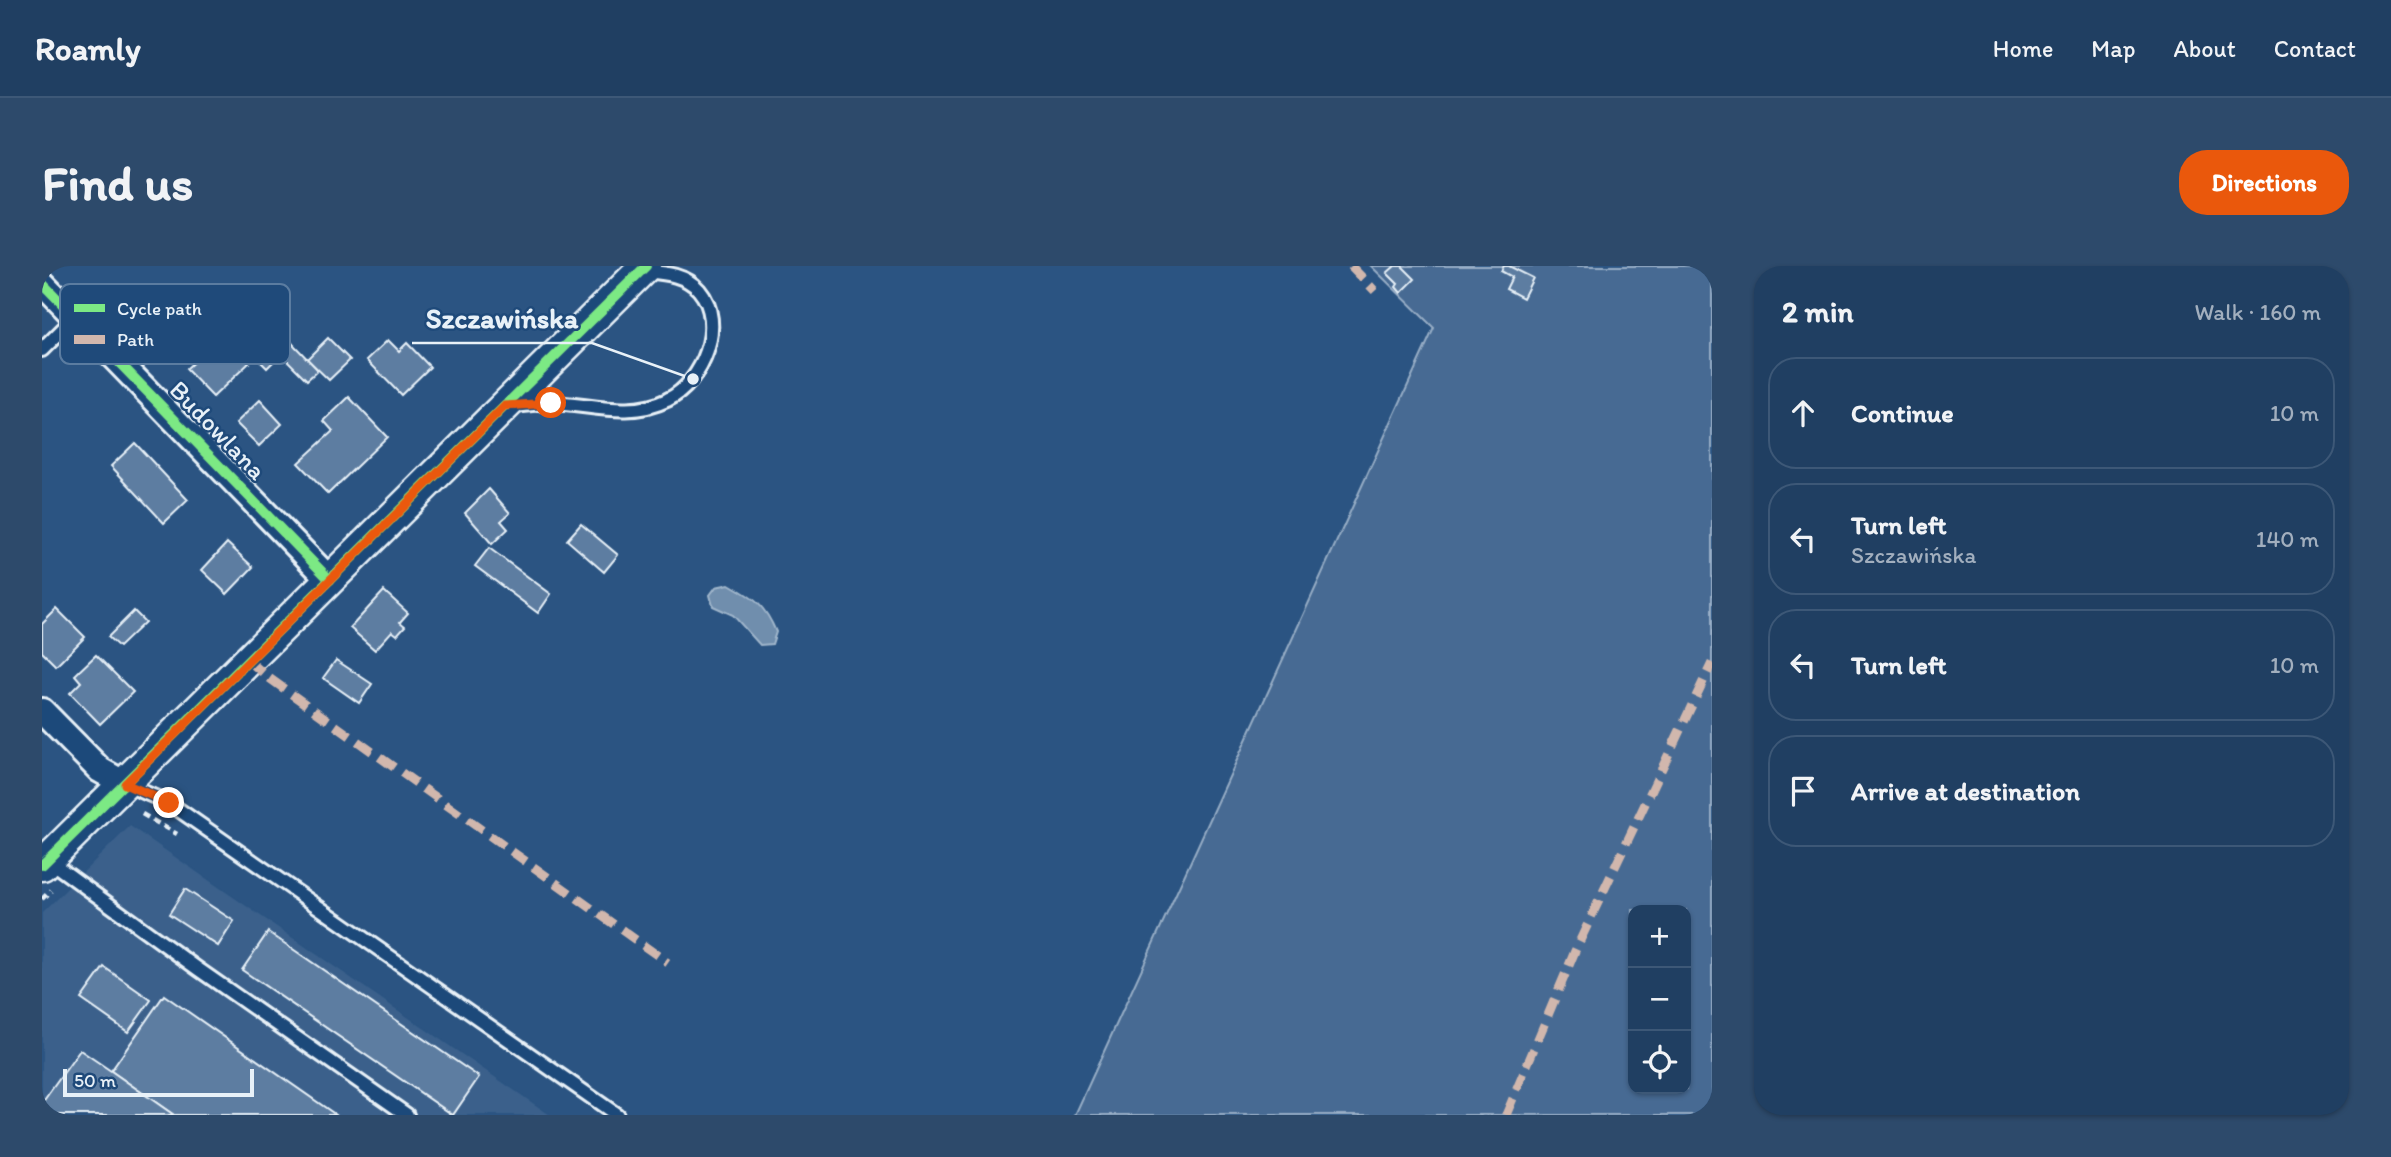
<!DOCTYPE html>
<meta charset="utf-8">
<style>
body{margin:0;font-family:Itim,sans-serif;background:#2d4a6b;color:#f1f3f6}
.controls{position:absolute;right:21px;bottom:21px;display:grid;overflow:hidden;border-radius:14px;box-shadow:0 2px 5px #0004}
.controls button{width:63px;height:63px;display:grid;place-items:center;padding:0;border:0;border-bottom:2px solid #3d5877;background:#203f62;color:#f1f3f6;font:35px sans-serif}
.scale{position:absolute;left:21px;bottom:18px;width:191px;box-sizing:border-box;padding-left:7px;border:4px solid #e8f1f8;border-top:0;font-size:19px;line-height:24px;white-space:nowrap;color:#e8f1f8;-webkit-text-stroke:5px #1f4a7a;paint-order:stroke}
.stop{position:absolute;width:21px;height:21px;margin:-16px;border:5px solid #ea580c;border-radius:50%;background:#fff}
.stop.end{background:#ea580c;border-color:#fff;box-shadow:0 2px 7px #0008}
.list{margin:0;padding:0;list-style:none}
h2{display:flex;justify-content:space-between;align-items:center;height:91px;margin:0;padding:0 28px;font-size:30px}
h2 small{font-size:23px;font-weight:400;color:#a2afbe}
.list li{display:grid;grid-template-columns:46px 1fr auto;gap:21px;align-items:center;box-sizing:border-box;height:112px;margin:0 14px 14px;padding:0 14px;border:2px solid #3d5877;border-radius:28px}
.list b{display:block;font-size:26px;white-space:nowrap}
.list p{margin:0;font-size:23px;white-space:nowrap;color:#a2afbe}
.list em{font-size:23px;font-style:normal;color:#a2afbe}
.icon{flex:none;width:38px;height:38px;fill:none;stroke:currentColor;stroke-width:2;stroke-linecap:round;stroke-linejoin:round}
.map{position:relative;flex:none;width:1670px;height:849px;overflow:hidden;border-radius:28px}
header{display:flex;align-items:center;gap:42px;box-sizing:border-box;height:98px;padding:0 35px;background:#203f62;border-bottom:2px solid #3d5877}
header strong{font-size:33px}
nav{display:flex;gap:38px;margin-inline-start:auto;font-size:24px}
.intro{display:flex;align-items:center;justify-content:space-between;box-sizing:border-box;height:168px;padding:0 42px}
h1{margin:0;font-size:49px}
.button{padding:18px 32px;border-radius:28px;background:#ea580c;color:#fff;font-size:24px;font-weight:700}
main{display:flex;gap:42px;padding:0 42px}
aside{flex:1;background:#203f62;border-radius:28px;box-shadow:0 2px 5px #0004}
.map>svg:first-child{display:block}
.built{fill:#3a608b}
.green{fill:#476b93;stroke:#98aec6;stroke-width:2;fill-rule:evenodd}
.water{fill:#708ead;stroke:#a0b6cb;stroke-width:2}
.building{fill:#5d7da1;stroke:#e8f1f8;stroke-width:2}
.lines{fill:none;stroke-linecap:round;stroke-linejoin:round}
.service-casing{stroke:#e8f1f8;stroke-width:18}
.minor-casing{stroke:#e8f1f8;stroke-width:30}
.tertiary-casing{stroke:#e8f1f8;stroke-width:35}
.path{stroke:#e8f1f8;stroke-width:4.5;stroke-dasharray:7 5;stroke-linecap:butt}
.service{stroke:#1f4a7a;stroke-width:12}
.minor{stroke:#1f4a7a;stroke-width:24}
.tertiary{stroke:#1f4a7a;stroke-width:30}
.quiet{stroke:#d1b7ad;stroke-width:9;stroke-dasharray:18 9;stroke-linecap:butt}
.cycleway-casing{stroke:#1f4a7a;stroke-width:15}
.cycleway{stroke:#7ce984;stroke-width:10}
.route{stroke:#ea580c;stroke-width:9}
.labels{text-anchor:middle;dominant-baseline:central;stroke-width:5;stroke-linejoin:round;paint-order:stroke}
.street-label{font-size:26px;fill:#e8f1f8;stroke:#1f4a7a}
.key{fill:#1f4a7a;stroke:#5b7ca0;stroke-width:2}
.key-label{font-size:19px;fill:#e8f1f8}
.leader{fill:none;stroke:#e8f1f8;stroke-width:2.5}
.callout-dot{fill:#e8f1f8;stroke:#1f4a7a;stroke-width:2.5}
.callout-label{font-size:28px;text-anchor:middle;font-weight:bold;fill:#e8f1f8;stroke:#1f4a7a;stroke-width:5;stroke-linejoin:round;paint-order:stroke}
</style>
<header>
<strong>Roamly</strong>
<nav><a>Home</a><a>Map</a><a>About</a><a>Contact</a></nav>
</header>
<div class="intro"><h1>Find us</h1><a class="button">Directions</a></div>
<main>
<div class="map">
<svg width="1670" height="849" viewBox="0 0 1670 849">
<rect width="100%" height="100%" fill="#2b5482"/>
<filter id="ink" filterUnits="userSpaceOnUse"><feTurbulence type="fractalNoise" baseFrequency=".0143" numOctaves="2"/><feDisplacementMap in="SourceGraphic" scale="14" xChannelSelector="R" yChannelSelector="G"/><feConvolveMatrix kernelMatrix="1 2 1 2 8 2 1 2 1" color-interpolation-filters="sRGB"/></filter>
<g filter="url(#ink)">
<path class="built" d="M88,560L508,849H0V647Z"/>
<path class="green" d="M1329,0H1670V849H1033L1392,62ZM1591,644H1644V823H1591Z"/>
<path class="water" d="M687,318C712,332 723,339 734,366L730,378L718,379L691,349L671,340L668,329L674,321Z"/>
<g class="building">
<path d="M1353,0H1360L1373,13L1359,27L1354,21L1356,18L1345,7Z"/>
<path d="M1462,0H1467L1491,12L1481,32L1464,23L1470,11L1459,5Z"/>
<path d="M232,58L250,77L225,102L214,91L230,75L222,67Z"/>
<path d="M286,72L308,94L287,114L265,93Z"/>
<path d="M346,74L357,85L365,77L388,101L359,129L325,94Z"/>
<path d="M172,77L183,88L192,80L207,97L171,131L144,103Z"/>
<path d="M250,77L276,104L265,114L239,88Z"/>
<path d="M307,131L345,171L286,228L256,197L291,165L282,155Z"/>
<path d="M218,134L240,158L217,180L194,157Z"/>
<path d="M93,177L146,234L122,257L69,200Z"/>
<path d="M447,223L468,247L459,255L466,263L450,278L423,247Z"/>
<path d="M539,258L576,289L562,306L525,274Z"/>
<path d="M185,277L211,301L185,328L160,304Z"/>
<path d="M447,282L509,328L496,347L433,300Z"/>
<path d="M342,325L366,347L358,356L363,360L355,369L350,365L333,384L308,362Z"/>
<path d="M15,343L43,371L14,400L0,386V358Z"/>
<path d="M92,345L103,356L77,381L66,371Z"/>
<path d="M54,389L91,426L58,458L28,427L39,416L33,409Z"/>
<path d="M294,394L330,418L317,437L281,412Z"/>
<path d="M143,623L192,655L176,680L127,648Z"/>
<path d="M226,666L437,811L411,849L200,704Z"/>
<path d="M62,701L109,734L86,766L39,733Z"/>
<path d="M122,729L294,849H132L69,805Z"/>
<path d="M38,784L69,805L132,849H0V837Z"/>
</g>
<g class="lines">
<g class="service-casing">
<g id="service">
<path d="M0,84L34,50"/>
<path d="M470,140C483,139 496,137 508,137C548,138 587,153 625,134C661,117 685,57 657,24C643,8 622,7 602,5"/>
<path d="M83,518L127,537L575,849"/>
<path d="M6,594L156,703L365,849"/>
</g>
</g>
<g class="minor-casing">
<g id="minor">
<path d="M0,17L288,314"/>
<path d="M0,445L58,504L83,518"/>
</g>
</g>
<g class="tertiary-casing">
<path id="tertiary" d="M0,599L604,0"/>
</g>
<g class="path">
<path d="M100,548L135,568"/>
<path d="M0,633L9,624"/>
</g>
<use href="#service" class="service"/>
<use href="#minor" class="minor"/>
<use href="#tertiary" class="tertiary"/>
<g class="quiet">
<path d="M1309,0L1333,25"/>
<path d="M207,395L227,412L626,697"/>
<path d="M1464,849L1533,685L1670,397"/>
</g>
<g class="cycleway-casing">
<g id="cycleway">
<path d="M0,17L288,314"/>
<path d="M0,599L604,0"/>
</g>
</g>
<use href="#cycleway" class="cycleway"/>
</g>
</g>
<g class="lines" filter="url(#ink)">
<path class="route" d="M127,537L83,518L463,140L509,137"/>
</g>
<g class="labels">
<g class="street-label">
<text transform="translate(176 164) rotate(46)">Budowlana</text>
</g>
</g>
<rect x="18" y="18" width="230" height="80" rx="10" class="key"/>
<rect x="32" y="38" width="31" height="8" fill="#7ce984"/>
<rect x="32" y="69" width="31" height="9" fill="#d1b7ad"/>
<g class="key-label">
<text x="75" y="49">Cycle path</text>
<text x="75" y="80">Path</text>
</g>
<path class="leader" d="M651 113L550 77H370"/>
<circle class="callout-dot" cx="651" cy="113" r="7"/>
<g class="callout-label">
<text x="460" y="62">Szczawińska</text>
</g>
</svg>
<div class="controls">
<button>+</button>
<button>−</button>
<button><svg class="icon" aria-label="locate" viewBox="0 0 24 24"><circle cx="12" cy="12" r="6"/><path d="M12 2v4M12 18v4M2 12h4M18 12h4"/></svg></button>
</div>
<div class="scale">50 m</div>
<div class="stop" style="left:509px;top:137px"></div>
<div class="stop end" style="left:127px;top:537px"></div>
</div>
<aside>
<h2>2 min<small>Walk · 160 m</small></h2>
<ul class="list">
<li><svg class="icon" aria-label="ahead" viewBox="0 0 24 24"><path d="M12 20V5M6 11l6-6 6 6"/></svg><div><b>Continue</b></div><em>10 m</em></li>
<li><svg class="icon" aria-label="left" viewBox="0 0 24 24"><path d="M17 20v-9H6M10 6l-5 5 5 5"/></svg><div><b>Turn left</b><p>Szczawińska</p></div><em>140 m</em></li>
<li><svg class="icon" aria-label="left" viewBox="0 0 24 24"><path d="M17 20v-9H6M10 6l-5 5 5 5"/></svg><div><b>Turn left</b></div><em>10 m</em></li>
<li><svg class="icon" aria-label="arrive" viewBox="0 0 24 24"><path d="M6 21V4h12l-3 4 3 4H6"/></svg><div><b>Arrive at destination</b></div></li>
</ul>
</aside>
</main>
